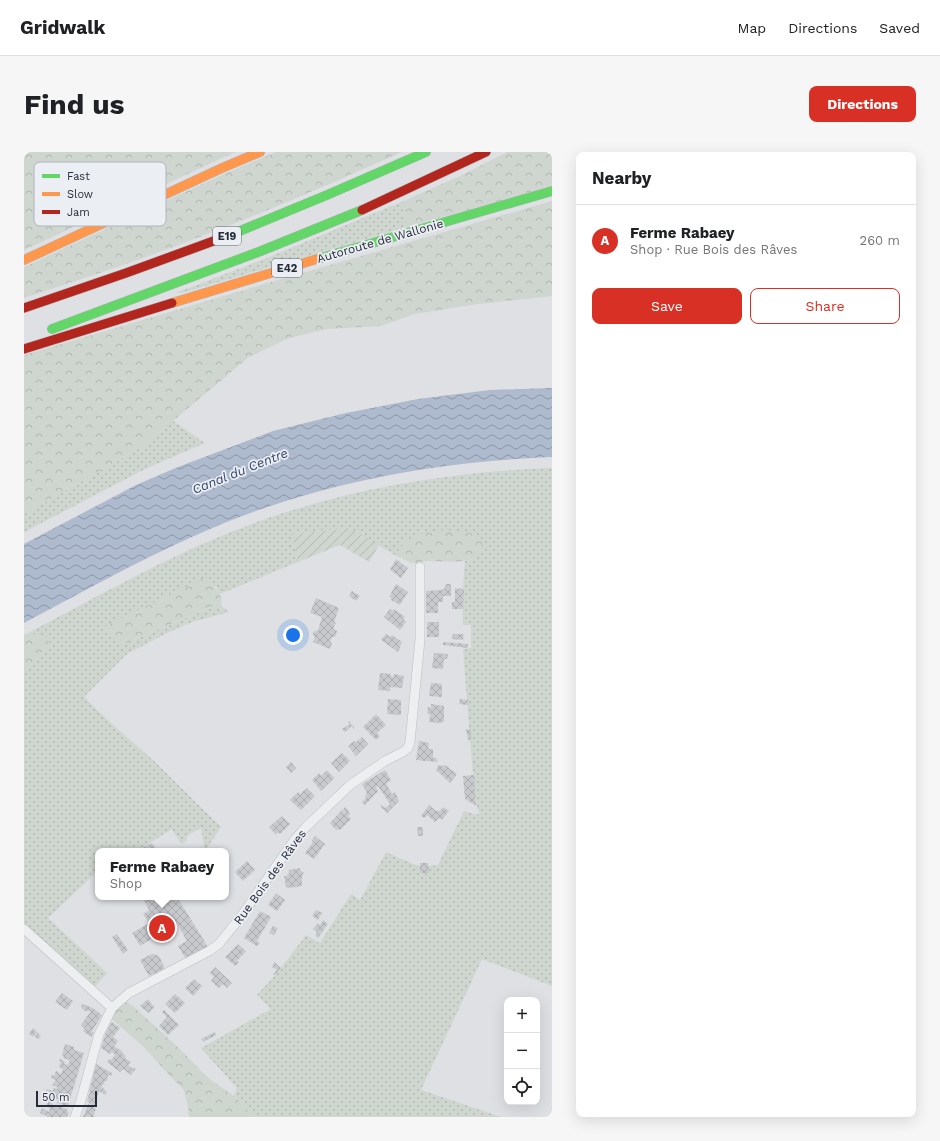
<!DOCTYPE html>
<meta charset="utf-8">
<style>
body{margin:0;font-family:"Work Sans",sans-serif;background:#f6f6f6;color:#202124}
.controls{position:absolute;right:12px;bottom:12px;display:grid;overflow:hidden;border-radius:8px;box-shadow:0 4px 16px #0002}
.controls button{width:36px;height:36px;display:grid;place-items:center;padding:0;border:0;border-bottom:1px solid #e0e0e0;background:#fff;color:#202124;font:20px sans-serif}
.scale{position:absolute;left:12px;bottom:10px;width:61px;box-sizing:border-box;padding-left:4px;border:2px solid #272c3a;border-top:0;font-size:11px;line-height:14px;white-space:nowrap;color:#272c3a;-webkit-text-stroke:3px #ebeef3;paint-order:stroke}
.you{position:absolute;left:269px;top:483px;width:14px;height:14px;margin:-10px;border:3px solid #fff;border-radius:50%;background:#1a73e8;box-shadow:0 0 0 6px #1a73e833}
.badge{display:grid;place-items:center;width:26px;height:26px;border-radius:50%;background:#d93025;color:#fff;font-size:13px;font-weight:700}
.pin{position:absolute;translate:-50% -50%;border:2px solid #fff;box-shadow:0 1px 4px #0006}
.popup{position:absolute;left:71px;top:696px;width:134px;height:52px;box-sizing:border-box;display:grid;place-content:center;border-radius:8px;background:#fff;filter:drop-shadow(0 1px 3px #0005);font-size:13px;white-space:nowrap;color:#757577}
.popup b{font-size:15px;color:#202124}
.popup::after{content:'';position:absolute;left:50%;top:100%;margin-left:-8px;border:8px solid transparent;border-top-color:#fff}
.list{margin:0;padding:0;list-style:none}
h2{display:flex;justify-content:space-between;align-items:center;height:52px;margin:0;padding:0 16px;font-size:17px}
h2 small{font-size:13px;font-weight:400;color:#757577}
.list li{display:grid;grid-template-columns:26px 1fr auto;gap:12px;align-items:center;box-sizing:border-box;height:72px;padding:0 16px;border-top:1px solid #e0e0e0}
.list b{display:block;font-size:15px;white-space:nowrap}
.list p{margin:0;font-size:13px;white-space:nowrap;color:#757577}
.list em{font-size:13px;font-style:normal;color:#757577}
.actions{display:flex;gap:8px;padding:12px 16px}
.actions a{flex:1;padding:9px 0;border:1px solid #d93025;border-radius:8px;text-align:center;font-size:14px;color:#d93025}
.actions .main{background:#d93025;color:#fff}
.icon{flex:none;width:22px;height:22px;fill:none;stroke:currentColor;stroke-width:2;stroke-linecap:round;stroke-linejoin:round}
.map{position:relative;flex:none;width:528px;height:965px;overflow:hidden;border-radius:8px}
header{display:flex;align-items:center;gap:24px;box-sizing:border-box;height:56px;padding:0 20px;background:#fff;border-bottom:1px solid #e0e0e0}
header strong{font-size:19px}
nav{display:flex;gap:22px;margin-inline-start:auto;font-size:14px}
.intro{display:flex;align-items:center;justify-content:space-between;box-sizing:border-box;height:96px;padding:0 24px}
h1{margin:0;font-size:28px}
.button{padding:10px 18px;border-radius:8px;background:#d93025;color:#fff;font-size:14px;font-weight:700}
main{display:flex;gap:24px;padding:0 24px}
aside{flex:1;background:#fff;border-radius:8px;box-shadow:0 4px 16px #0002}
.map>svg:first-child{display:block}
.grass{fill:url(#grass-dots)}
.forest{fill:url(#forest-crowns)}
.garden{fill:url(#garden-furrows)}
.water{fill:url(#water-waves)}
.building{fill:url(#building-cross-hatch)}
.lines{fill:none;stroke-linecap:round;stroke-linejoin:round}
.street-casing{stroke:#bcbec1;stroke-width:10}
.fast-casing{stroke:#b1b3b8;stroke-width:10}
.slow-casing{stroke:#b1b3b8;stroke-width:10}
.jam-casing{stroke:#b1b3b8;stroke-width:10}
.street{stroke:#edeef0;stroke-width:9}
.fast{stroke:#63d668;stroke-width:9}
.slow{stroke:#ff974d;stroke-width:9}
.jam{stroke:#b3261e;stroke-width:9}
.labels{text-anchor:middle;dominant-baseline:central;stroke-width:3.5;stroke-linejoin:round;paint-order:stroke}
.shield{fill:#ebeef3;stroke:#626672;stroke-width:1}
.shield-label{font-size:11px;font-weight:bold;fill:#272c3a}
.street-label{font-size:12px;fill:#272c3a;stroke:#ebeef3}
.water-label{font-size:13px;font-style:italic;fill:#34476b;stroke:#ebeef3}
.key{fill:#ebeef3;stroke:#b0b4bc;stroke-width:1}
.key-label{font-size:11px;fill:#272c3a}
</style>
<header>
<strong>Gridwalk</strong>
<nav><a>Map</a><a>Directions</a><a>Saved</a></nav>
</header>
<div class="intro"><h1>Find us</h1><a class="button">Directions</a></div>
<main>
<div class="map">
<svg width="528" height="965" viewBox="0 0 528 965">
<defs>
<pattern id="grass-dots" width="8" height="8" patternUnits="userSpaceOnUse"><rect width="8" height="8" fill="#ced6cf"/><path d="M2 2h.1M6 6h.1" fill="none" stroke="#b1b8b2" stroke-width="1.8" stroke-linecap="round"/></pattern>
<pattern id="forest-crowns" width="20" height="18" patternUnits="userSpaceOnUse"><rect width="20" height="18" fill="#ced6cf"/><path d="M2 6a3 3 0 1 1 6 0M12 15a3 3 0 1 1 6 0" fill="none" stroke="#b1b8b2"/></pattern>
<pattern id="garden-furrows" width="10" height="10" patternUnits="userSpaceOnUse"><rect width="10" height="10" fill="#ced6cf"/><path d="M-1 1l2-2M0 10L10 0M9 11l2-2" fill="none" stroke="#b1b8b2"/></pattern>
<pattern id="water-waves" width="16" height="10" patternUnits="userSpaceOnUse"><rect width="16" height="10" fill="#aebacd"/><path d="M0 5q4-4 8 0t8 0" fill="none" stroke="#8e97a7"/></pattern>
<pattern id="building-cross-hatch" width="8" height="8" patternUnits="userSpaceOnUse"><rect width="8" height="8" fill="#c8c9cd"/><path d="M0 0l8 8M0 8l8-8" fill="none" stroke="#acadb1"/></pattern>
</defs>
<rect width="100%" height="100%" fill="#dee0e3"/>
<g class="grass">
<path d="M377,50L383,75L158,141H152L238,108Z"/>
<path d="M149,269L181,291L121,317L0,380V362L119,294Z"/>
<path d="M528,316V834L458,807L397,938L477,965H231L210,944L213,936L177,896L247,857L233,843L255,819L282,783L296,791L327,742L336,748L362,700L396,715L414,713L440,659L449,662H456L453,656L449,624L439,497L447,496V473H439C438,451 439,431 441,409L451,407L383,388L371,403L325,376L267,382L274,410L196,442L192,434L97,493L188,455L197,454L205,460L168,470L141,482L103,502L60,545L88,572L131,610L197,675L181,699L177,676L164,683L162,689L157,692L148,677L113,699H74V719L24,766L83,821L68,838L0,777V520L26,492L23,486L4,481C71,446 137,408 207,380C308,339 420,320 528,316Z"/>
</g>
<g class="forest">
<path d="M0,0H211L0,98Z"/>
<path d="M252,0H378C315,28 252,56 188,80C126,105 63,125 0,146V115L202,21Z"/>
<path d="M483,0H528V34L383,75L377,50L436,24Z"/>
<path d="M528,49V144L454,152L391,162L357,174L303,177L265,186L225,205L119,294L0,362V203L247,130Z"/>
<path d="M418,378L443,380L458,388C458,393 459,399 455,403C447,413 413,409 400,409C389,414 381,408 371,403L383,388L396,382Z"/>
<path d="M178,427C189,433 200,440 197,454L187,455L97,493L79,475Z"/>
<path d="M4,481L23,486L26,492L0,520V483Z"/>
<path d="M98,848L109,854L158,899L184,926L210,944L231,965H165L164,955L160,938L144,922L120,895L84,864Z"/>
</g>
<path class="garden" d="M325,376L355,393L345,410L316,393L274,410L267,382Z"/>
<path class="water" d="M528,236V305C405,310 282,333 170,384C112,410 56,441 0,471V392L112,333L154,315L249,279L322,261L394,247L466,238Z"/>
<g class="building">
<path d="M372,407L384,416L377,426L366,418Z"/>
<path d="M372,432L384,440L376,453L367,448L368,446L365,445Z"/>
<path d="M422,432H427V444H419V450H414V461H402V439L418,438L421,436Z"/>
<path d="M431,436L440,437L439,457H428V450H431Z"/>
<path d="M328,439L336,444L332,449L325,444Z"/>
<path d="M292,446L315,456L310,470H312L309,477L313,479L311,485H308L306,490L308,491L306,497L289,490L291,485L289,483V480L294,478L298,465L286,461Z"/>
<path d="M366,457L369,459L370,457L381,465L379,467L382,470L376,478L360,465Z"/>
<rect x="403" y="470" width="12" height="15"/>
<path d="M362,482L366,485L368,483L378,490L374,500L357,488Z"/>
<path d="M429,482H440L439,488L428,487Z"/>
<path d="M419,490L444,492V496L419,493Z"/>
<path d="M410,501L424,502L423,507H420L419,517L408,516Z"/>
<path d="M356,521L367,522V524L370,525V522L380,524L378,536L366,535V539L354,538Z"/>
<path d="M407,531L418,532V545L405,544Z"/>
<path d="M364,547L377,548V563L363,562Z"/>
<path d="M436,547L444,548V553L435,552Z"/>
<path d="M407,552L420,554V569L417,571L405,570L406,562H403L404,555L407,556Z"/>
<path d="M352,562L362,573L353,581L356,584L352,588L339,575Z"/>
<path d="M325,569L331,576L330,577L328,574L321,580L318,577L326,572L324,570Z"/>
<path d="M442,577L447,578V588H444Z"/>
<path d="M338,585L344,592L332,604L324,594L330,589L332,590Z"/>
<path d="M395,589L405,591L404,597H409V606H412L414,610L392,608Z"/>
<path d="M318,601L326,609L315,620L307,611Z"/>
<path d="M267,610L272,616L267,621L262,615Z"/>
<path d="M415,613L420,614L421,613L433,622L426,631L412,618Z"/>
<path d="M303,618L310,626L297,639L288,628L295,621L297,624Z"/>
<path d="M361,618L367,628L362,632L368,642L371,640L375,649L363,661L356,654L357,653L361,656L366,652L354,634L352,635L354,639L341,653L338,650L342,646L341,644L343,643L342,641L343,640L338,632Z"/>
<path d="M450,623L452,654L441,647L439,624Z"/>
<path d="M283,636L291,644L277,658L266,648L274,640L276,642Z"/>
<path d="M405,653L412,659H416L419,655L425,659L418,668L415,666L411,670L403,663L400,666L397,664Z"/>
<path d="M321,655L325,659L324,660L326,662L324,664L327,667L316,678L314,677L312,678L306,671L318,658L323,663L319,658Z"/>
<path d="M258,664L266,672L256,682L254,680L252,683L245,675Z"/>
<path d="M393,675H399V684H394Z"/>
<path d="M291,684L301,692L290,707L281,701L289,690L288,689Z"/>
<path d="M128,691L133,699H113Z"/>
<path d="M223,709L231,718L219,729L211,720Z"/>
<path d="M396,711H404L405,721H396Z"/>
<path d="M276,716L277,719L280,721L278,724V733L277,734L267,736L262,735L260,724H262L265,721V718Z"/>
<path d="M252,741L261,748L253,759L244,753Z"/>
<path d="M118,745H153L184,795L162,807L154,794L163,789L153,771L116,794L108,781L125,771L119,762L125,758Z"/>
<path d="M292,758L298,761L294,768L288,764Z"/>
<path d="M236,759L247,765L233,789L236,791L233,794L220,786Z"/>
<path d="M299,768L304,772L294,786L291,783L293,780L289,777L294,771L296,773Z"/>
<path d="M249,774L254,776L250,783L245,781Z"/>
<path d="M93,782L104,798L99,802L88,785Z"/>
<path d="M214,792L222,799L213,809L215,810L211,814L201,805Z"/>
<path d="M128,802L135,804L141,817L125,824L116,808Z"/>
<path d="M250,810L257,816L251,823H249L253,818L248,815Z"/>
<path d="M191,815L208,831L203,836L199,832L195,836L187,829L190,825L186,821Z"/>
<path d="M170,827L178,834L169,844L161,836Z"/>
<path d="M38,841L49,849L43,858L31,850Z"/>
<path d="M151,842L161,851L151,861L141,852Z"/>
<path d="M124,847L130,855L125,861L116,854Z"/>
<path d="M58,852L69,856L78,863L68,879L70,881L67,885L59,879L61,877L57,873L67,859H60V858L57,856Z"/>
<path d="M140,858L155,873L144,883L135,874L143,865L138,860Z"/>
<path d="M88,870L96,876L89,885L94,889L90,894L99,900L98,901L102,904L101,906L107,910L104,913L109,917L110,915L112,917L107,923L99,917L96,920L83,910L86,907L87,908L91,903L88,900L86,902L77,896L82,880Z"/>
<path d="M9,876L17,884L14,887L11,885L13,882L12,881L9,885L5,882Z"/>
<path d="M191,880L192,883L179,890L177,887Z"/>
<path d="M41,892L50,895V898L60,901L44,954L33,951L34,948L23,945L24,940L22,939L23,937L29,939V936L33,937V935L28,933L32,928L27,926L28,923L30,924L32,919L37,922L39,917L35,915L36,911H38L35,908L37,907L41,910L40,912L44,913L46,908L39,906L40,904L38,903Z"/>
<path d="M72,912L88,921V924L84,923L83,930L81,928L80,932L77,934L83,940L81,943L75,939L71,955L63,950Z"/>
<path d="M24,949L28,951V952L43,957V959L45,960L43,965H24L16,961L18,956L25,960L26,956L23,955Z"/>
<path d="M64,952L72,957L69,964L72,965H59Z"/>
</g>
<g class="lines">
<g class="street-casing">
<g id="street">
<path d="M0,777L88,856"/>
<path d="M51,965L57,948L75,882L88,856L105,841L185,799L195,792L218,763L271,687L282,675L326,633L361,609L379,600L384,596L386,590L396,488V415"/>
</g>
</g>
<g class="fast-casing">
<g id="fast">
<path d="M206,83L303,43L402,0"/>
<path d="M293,107L528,39"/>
<path d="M28,177L237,99L338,58"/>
</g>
</g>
<g class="slow-casing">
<g id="slow">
<path d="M0,108L198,16L236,0"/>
<path d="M148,151L293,107"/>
</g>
</g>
<g class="jam-casing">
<g id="jam">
<path d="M338,58L462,0"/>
<path d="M0,156L102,121L206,83"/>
<path d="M0,197L148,151"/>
</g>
</g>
<use href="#street" class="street"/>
<use href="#fast" class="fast"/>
<use href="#slow" class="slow"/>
<use href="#jam" class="jam"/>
</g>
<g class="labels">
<g class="shield">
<rect x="189" y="75" width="28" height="18" rx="3"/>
<rect x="248" y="107" width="30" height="18" rx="3"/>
</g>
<g class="shield-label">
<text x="203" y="84">E19</text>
<text x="263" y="116">E42</text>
</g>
<g class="street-label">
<text transform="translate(356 89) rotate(-16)">Autoroute de Wallonie</text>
<text transform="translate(246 725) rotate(-54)">Rue Bois des Râves</text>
</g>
<g class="water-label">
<text transform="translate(216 319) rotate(-22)">Canal du Centre</text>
</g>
</g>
<rect x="10" y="10" width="132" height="64" rx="6" class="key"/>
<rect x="18" y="22" width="18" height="4" fill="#63d668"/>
<rect x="18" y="40" width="18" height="4" fill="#ff974d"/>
<rect x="18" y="58" width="18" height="4" fill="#b3261e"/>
<g class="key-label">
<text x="43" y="28">Fast</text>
<text x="43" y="46">Slow</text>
<text x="43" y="64">Jam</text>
</g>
</svg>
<div class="controls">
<button>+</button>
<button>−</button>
<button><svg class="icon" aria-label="locate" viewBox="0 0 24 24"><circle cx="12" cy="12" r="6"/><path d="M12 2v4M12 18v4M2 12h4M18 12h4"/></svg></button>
</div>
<div class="scale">50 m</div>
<div class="you"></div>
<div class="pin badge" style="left:138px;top:776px">A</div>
<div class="popup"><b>Ferme Rabaey</b>Shop</div>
</div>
<aside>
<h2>Nearby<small></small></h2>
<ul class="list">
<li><span class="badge">A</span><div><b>Ferme Rabaey</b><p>Shop · Rue Bois des Râves</p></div><em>260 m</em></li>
</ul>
<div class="actions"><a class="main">Save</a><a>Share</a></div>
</aside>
</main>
